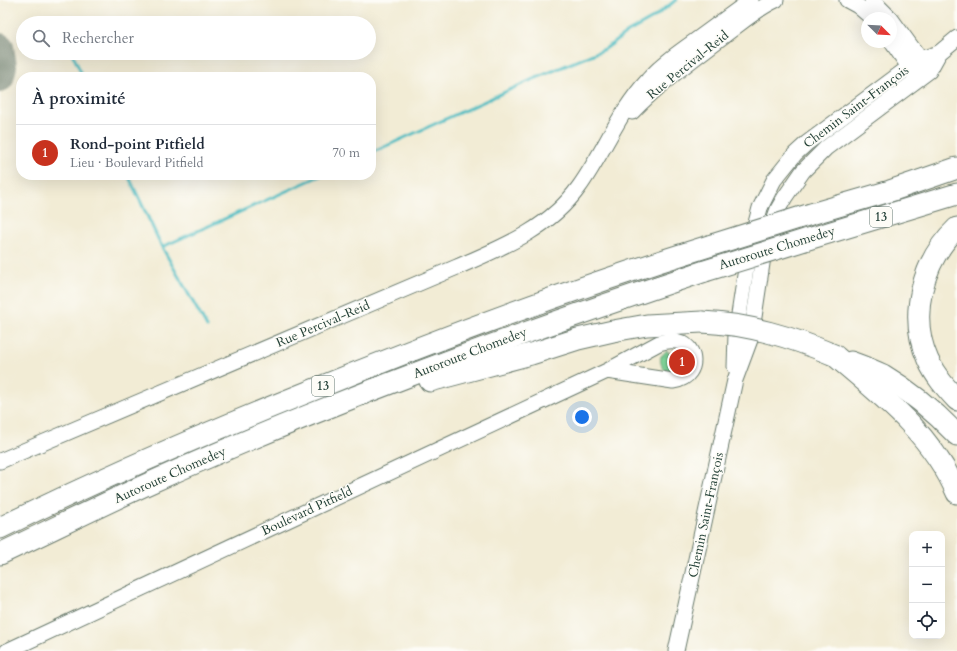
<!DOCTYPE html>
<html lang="fr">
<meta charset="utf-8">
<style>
body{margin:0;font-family:Cardo,serif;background:#f2f2f3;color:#1f2937}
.controls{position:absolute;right:12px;bottom:12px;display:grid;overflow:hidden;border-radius:8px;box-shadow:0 4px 16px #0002}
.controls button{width:36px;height:36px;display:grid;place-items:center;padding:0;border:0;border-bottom:1px solid #e0e1e3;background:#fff;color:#1f2937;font:20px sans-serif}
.compass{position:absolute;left:861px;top:12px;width:36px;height:36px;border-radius:50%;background:#fff;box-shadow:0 4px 16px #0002;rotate:114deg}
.you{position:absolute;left:582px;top:417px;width:14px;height:14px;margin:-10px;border:3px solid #fff;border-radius:50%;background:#1a73e8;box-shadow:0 0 0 6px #1a73e833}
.badge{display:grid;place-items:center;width:26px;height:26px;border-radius:50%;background:#c8321e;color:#fff;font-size:13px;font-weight:700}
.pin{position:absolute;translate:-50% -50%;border:2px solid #fff;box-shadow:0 1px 4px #0006}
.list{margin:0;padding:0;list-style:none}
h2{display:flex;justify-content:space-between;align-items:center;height:52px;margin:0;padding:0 16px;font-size:17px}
h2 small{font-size:13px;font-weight:400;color:#747a83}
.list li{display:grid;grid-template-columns:26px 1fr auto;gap:12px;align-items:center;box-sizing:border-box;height:56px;padding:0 16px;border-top:1px solid #e0e1e3}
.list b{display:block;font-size:15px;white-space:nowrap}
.list p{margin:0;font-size:13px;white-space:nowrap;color:#747a83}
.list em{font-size:13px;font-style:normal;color:#747a83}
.icon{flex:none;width:22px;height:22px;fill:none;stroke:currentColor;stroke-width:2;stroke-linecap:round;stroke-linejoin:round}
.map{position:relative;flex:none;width:957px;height:651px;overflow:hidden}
.search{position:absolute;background:#fff;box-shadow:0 4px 16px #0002;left:16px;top:16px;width:360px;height:44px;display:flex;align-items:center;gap:10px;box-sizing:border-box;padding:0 14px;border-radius:22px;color:#747a83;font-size:15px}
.panel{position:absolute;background:#fff;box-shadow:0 4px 16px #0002;left:16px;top:72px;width:360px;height:108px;border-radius:16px}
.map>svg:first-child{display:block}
.grass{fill:url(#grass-tufts);stroke:#508a67}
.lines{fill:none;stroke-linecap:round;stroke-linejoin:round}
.stream{stroke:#4ebdc3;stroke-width:3}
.taxiway{stroke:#889484;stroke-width:28}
.minor-casing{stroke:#697a6c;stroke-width:17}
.highway-casing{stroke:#697a6c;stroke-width:23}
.minor{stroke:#fff;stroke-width:15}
.highway{stroke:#fff;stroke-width:21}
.highway-bridge-casing{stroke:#697a6c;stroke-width:23;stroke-linecap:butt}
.highway-bridge{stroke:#fff;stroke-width:21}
.labels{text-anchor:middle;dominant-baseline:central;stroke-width:3;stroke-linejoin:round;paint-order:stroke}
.shield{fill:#fdfcf7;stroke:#62766e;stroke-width:1}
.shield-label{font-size:12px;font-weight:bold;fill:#1f3d34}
.street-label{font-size:13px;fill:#1f3d34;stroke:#fdfcf7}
</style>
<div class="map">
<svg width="957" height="651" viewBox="0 0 957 651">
<defs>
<pattern id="grass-tufts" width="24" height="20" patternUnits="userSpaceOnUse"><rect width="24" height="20" fill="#80d69a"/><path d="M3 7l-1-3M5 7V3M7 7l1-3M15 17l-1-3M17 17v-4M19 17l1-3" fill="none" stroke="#68af7e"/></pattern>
</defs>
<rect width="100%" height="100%" fill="#fdfcf7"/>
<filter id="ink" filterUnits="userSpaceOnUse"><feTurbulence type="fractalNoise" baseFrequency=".025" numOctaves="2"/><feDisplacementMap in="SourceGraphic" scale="8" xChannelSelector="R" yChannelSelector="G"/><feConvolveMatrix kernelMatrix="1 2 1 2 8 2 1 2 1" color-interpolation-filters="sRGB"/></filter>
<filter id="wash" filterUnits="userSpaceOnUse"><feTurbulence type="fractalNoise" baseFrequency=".012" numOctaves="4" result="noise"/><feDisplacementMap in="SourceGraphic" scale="16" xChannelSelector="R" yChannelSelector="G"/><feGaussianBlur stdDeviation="0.9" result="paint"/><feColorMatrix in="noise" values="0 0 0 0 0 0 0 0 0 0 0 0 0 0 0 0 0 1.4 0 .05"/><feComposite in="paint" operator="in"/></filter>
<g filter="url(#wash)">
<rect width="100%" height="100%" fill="#f2ecd5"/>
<path class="grass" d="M667,350L668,353C673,352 677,353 680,357L679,364L673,369L674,372C664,373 659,365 661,356Z"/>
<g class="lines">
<g class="stream">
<path d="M72,53L83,77"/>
<path d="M371,153L529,81L605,49L628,32L653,18L676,0"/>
<path d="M128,175L162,247L207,327"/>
<path d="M162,247L322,175"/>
</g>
<path class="taxiway" d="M0,47L3,66L0,78"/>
</g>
</g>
<g filter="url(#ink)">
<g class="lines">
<g class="minor-casing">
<g id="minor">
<path d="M847,0L858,6L872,18"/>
<path d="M872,0L890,18"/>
<path d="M891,19L926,67"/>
<path d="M891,41L914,74"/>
<path d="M632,112C660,83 693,59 726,34C742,22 758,8 776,0"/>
<path d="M735,367L736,334L749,249L760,208L774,180L795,154L807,143L920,59L939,53L957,38"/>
<path d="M0,461L457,267C503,247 549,229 579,187C604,152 619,111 648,80C661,65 678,53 695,41C713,28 732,14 751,0"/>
<path d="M7,651L607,371L659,343C697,330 705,377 673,381L607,371"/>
<path d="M676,651L735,380L751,337L763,257L770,231L778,209L785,197L803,171L826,148L929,71L939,53"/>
</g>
</g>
<g class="highway-casing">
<g id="highway">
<path d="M811,214L890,191L957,168"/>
<path d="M957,228C922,261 908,316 928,360C935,376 946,388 957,400"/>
<path d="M805,240L957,194"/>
<path d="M834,355C881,395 932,434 957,493"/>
<path d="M851,362C862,366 873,370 883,375C910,391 935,412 957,435"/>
<path d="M430,381L531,354L578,339L613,331L647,325L702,322"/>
<path d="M0,528C99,479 201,435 303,394C437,339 573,288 712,245"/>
<path d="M0,554C51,530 101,505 152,482C332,401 518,333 705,271"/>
</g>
</g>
<use href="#minor" class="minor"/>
<use href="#highway" class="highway"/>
<g class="highway-bridge-casing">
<g id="highway-bridge">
<path d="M712,245L811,214"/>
<path d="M705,271L805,240"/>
<path d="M702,322C749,324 791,337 834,355"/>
</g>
</g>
<use href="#highway-bridge" class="highway-bridge"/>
</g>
</g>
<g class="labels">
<g class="shield">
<rect x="870" y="207" width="22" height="20" rx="3"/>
<rect x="312" y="376" width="22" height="20" rx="3"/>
</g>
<g class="shield-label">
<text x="881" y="217">13</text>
<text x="323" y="386">13</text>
</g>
<g class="street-label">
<text transform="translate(688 65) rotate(-39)">Rue Percival-Reid</text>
<text transform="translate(856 107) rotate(-37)">Chemin Saint-François</text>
<text transform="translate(777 248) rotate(-17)">Autoroute Chomedey</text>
<text transform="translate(323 324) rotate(-23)">Rue Percival-Reid</text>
<text transform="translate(470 353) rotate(-21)">Autoroute Chomedey</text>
<text transform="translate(170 475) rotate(-24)">Autoroute Chomedey</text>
<text transform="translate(307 511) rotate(-25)">Boulevard Pitfield</text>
<text transform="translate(706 515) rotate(-78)">Chemin Saint-François</text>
</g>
</g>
</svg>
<div class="controls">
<button>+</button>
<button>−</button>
<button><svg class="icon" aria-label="locate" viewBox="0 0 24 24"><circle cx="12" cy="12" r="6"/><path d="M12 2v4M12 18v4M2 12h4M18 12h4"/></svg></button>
</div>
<svg class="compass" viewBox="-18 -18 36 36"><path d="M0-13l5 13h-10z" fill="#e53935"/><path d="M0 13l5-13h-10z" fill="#747a83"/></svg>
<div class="you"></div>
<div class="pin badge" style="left:682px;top:362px">1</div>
<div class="search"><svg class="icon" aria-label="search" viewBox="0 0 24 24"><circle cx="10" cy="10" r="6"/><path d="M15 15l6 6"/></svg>Rechercher</div>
<section class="panel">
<h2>À proximité<small></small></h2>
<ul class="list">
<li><span class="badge">1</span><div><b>Rond-point Pitfield</b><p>Lieu · Boulevard Pitfield</p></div><em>70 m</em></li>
</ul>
</section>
</div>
